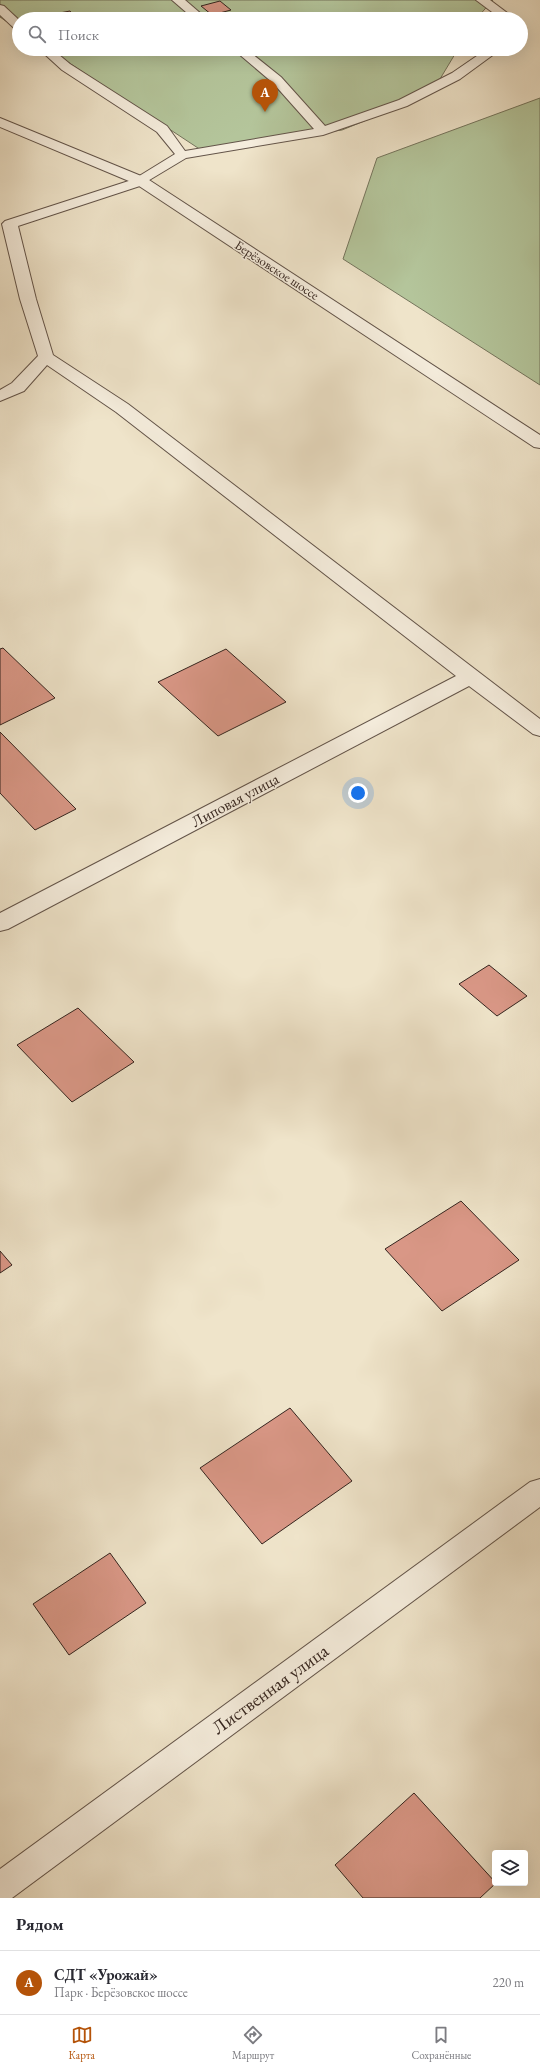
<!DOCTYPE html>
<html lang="ru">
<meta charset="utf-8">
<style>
body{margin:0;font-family:"EB Garamond",serif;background:#f7f7f7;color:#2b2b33}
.controls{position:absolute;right:12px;bottom:12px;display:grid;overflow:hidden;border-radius:4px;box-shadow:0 4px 16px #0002}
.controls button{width:36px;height:36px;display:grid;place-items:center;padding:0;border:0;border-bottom:1px solid #e1e1e2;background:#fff;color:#2b2b33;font:20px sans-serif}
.you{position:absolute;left:358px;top:793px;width:14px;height:14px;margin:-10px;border:3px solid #fff;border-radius:50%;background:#1a73e8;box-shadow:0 0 0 6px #1a73e833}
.badge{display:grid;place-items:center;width:26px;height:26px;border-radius:50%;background:#b45309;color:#fff;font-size:13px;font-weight:700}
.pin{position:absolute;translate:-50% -33px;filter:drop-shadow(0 1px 2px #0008)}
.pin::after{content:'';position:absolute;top:21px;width:14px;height:12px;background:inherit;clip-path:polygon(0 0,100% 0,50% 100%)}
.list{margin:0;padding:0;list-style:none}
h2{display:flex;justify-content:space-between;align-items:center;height:52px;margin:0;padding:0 16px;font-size:17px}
h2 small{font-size:13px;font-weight:400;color:#7c7c81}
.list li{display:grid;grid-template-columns:26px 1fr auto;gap:12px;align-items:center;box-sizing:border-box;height:64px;padding:0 16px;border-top:1px solid #e1e1e2}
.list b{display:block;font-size:15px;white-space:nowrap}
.list p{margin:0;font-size:13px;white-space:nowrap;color:#7c7c81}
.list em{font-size:13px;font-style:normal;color:#7c7c81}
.icon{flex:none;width:22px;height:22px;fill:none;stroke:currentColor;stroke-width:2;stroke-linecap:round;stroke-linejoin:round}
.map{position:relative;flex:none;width:540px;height:1898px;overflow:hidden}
.search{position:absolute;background:#fff;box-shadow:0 4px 16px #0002;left:12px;right:12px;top:12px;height:44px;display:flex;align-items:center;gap:10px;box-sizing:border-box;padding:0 14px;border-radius:22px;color:#7c7c81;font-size:15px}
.sheet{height:116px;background:#fff}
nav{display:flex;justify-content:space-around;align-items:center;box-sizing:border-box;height:56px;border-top:1px solid #e1e1e2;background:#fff;font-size:11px;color:#7c7c81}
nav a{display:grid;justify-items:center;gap:2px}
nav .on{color:#b45309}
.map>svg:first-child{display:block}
.green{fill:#b4c59b;stroke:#74745c}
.building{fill:#d99786;stroke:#34241e}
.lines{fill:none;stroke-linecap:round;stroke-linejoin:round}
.service-casing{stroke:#635449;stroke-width:2}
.minor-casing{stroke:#635449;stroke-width:2}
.tertiary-casing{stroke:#635449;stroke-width:2}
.service{fill:#f5eddd;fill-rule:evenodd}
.minor{fill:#f5eddd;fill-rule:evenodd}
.tertiary{fill:#f5eddd;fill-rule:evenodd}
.labels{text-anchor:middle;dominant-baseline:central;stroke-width:3;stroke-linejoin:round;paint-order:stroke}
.far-street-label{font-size:13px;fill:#34241e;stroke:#f5eddd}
.street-label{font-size:16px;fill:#34241e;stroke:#f5eddd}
.near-street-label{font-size:19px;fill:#34241e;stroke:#f5eddd}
</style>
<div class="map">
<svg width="540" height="1898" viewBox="0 0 540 1898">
<rect width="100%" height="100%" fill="#efe4ca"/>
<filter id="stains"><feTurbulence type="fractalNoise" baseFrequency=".005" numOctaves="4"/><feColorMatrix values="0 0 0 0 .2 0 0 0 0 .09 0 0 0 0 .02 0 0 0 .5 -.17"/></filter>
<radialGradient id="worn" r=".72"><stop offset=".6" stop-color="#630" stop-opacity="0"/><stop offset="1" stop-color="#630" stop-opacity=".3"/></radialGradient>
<g class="green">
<path d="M0,0H493L476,19H19V30L0,17Z"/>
<path d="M48,49H458L431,94L342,130L201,150Z"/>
<path d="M540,98V385L343,259L377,158Z"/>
</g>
<g class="building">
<path d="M220,1L231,10L212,15L201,6Z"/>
<path d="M70,11L76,18L52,19L49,15Z"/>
<path d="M3,648L55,698L0,725V649Z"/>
<path d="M226,649L286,702L218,736L158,682Z"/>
<path d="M0,732L76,809L35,830L0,793Z"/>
<path d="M489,965L527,996L497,1016L459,984Z"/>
<path d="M78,1008L134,1062L72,1102L17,1045Z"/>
<path d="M461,1201L519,1260L442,1311L385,1249Z"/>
<path d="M0,1251L12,1265L0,1273Z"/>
<path d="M290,1408L352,1481L262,1544L200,1468Z"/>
<path d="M110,1553L146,1603L69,1655L33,1604Z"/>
<path d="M414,1793L496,1883L480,1898H363L335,1865Z"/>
</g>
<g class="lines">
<g class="service-casing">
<g id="service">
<path d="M172,0H185L207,19H194Z"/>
<path d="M476,0H490L510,15L508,18H500Z"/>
<path d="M0,5L4,6L19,20V30L15,29L0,15Z"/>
<path d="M39,49H52L70,64L167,126L185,151L314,129L273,83L233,49H246L281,77L325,126L399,100L452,73L487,49H501L460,79L407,106L323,135L186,158L141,185L136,184L134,181L136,178L175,154L157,132L62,70Z"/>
</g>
</g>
<g class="minor-casing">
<g id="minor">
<path d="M141,177L146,178L148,181L146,184L18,226L36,299L53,355L128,404L540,719V736L533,734L469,686L8,929L0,931V913L456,676L116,412L47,365L24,391L0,401V390L12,383L38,356L20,299L2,224L5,221Z"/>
<path d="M540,1479V1507L12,1898H0V1869L530,1482Z"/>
</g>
</g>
<g class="tertiary-casing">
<path id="tertiary" d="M0,118L146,178L540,435V448L534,447L136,184L0,127Z"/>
</g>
<use href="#service" class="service"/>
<use href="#minor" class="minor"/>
<use href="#tertiary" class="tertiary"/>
</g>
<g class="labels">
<g class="far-street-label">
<text transform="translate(277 270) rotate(33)">Берёзовское шоссе</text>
</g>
<g class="street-label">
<text transform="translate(235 800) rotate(-28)">Липовая улица</text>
</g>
<g class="near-street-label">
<text transform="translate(270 1689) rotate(-36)">Лиственная улица</text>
</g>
</g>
<rect width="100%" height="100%" filter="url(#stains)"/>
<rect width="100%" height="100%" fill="url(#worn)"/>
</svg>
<div class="controls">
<button><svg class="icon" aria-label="layers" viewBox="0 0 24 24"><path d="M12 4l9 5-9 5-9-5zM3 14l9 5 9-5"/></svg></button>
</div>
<div class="you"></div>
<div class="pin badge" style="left:265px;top:112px">A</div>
<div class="search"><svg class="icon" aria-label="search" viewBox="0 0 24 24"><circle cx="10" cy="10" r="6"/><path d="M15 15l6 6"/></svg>Поиск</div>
</div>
<section class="sheet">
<h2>Рядом<small></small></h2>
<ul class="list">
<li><span class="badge">A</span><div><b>СДТ «Урожай»</b><p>Парк · Берёзовское шоссе</p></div><em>220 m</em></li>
</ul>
</section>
<nav>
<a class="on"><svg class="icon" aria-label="map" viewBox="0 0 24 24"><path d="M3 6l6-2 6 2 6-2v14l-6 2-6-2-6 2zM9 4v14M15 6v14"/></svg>Карта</a>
<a><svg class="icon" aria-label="directions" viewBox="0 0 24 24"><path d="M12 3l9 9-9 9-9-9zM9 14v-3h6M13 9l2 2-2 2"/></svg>Маршрут</a>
<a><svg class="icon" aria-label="saved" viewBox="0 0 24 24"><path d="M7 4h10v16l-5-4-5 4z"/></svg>Сохранённые</a>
</nav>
